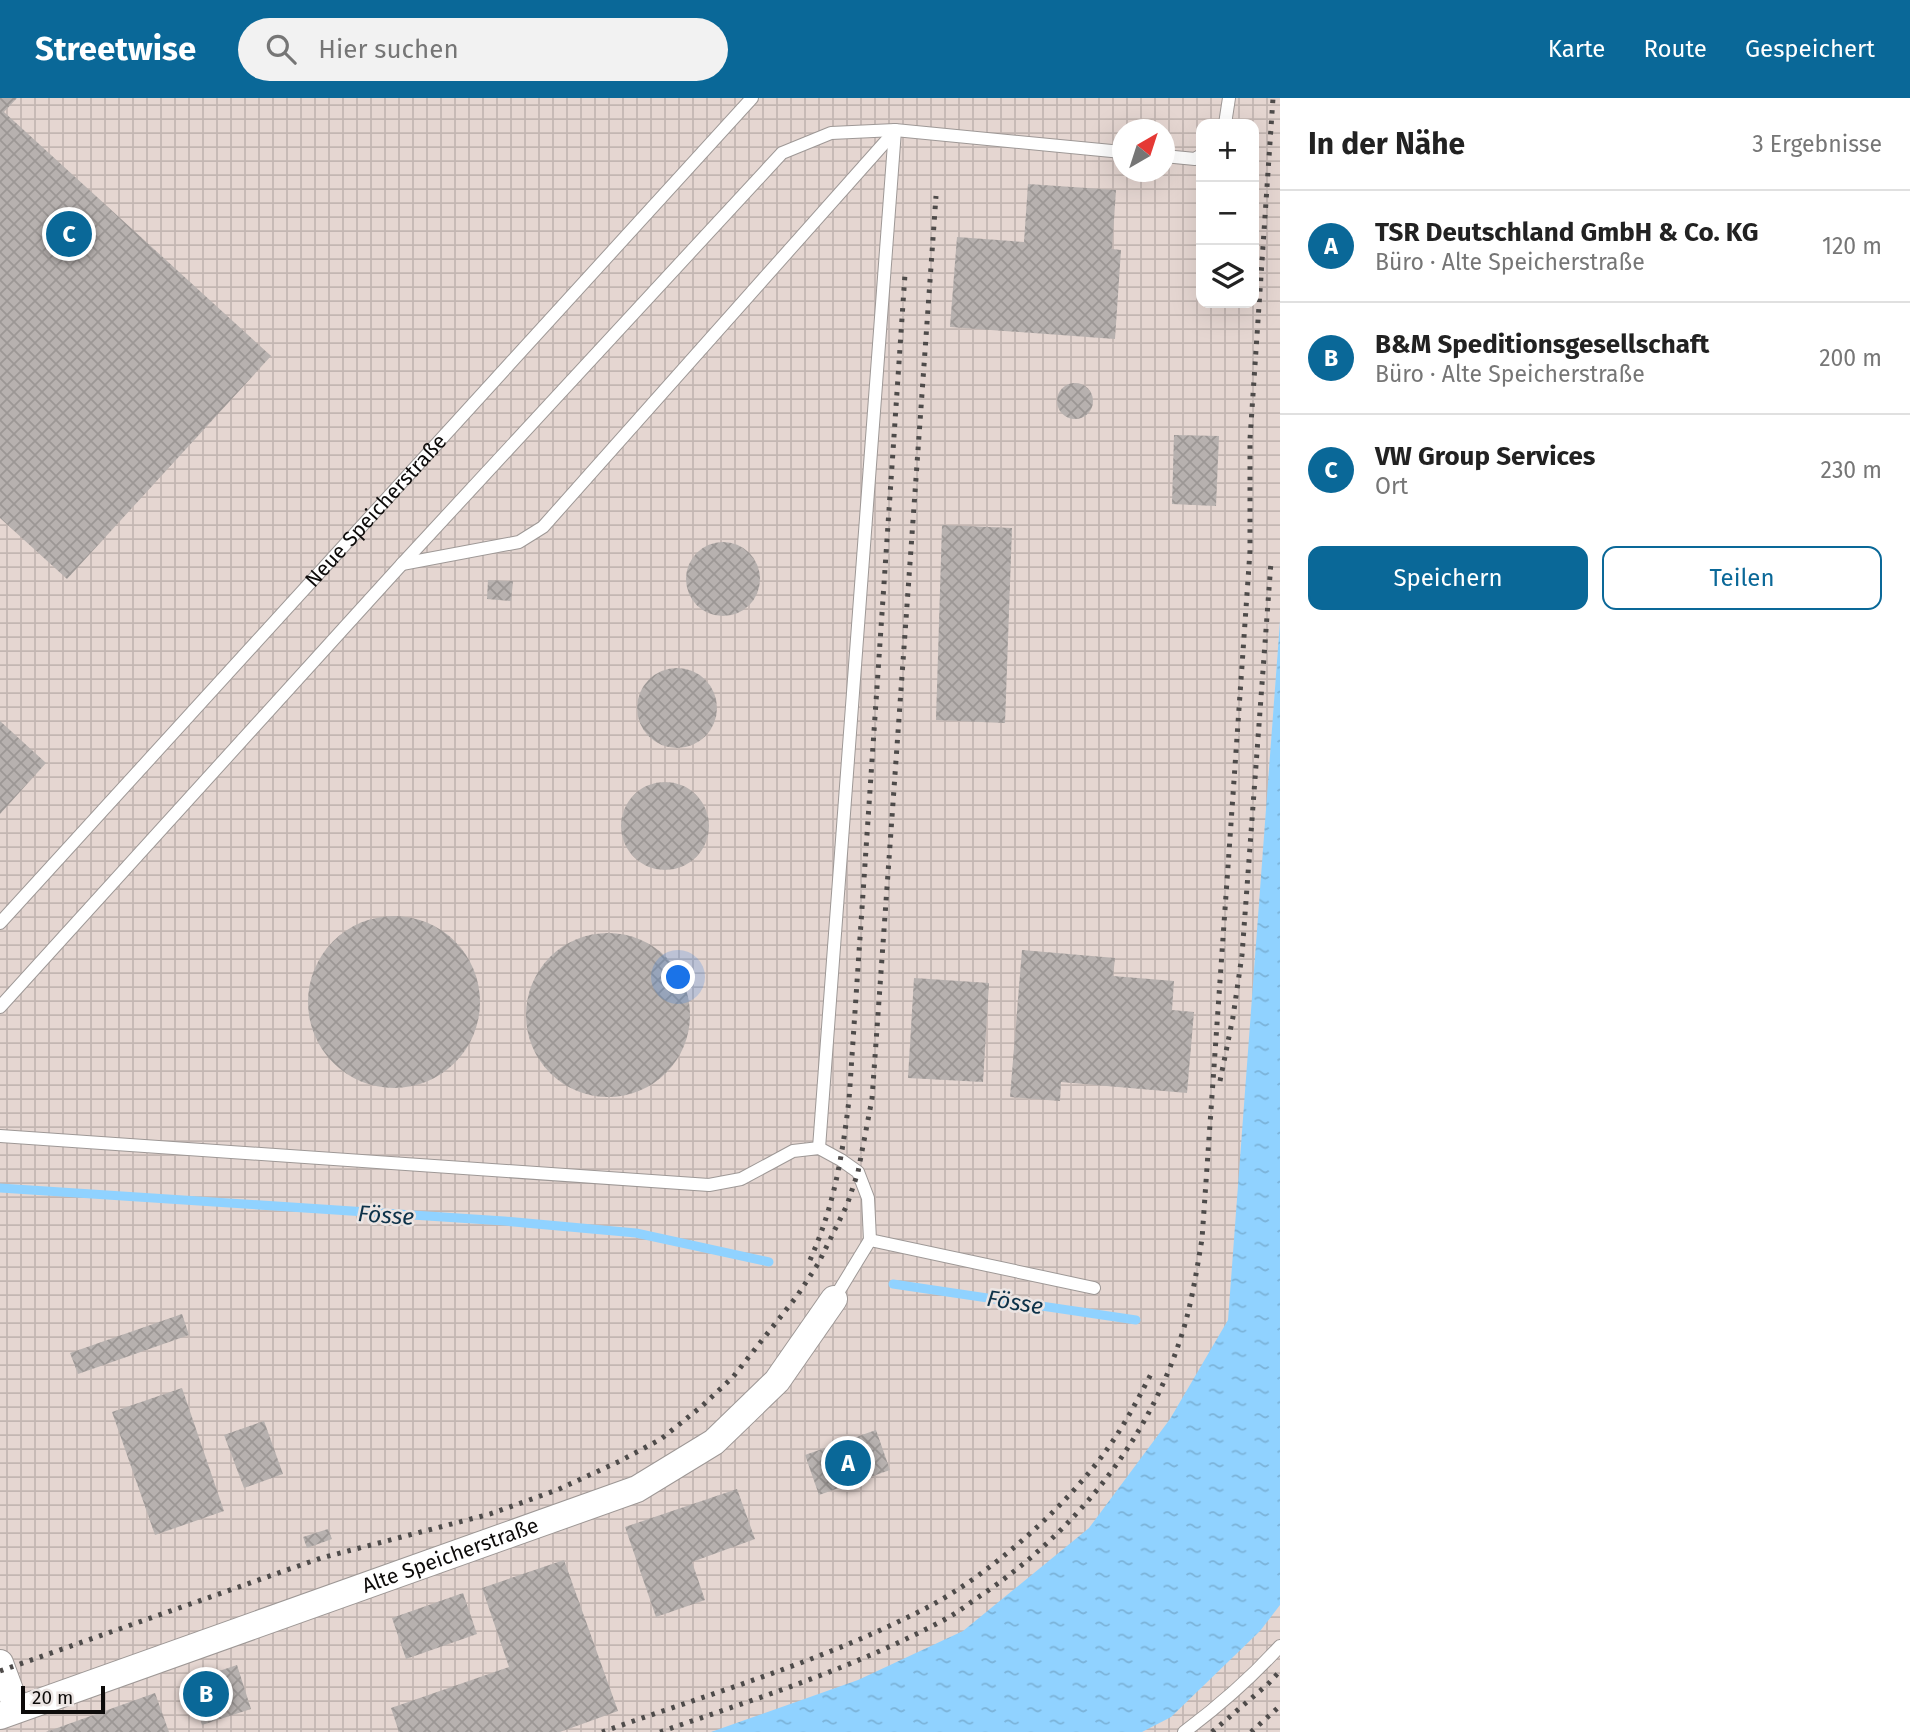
<!DOCTYPE html>
<html lang="de">
<meta charset="utf-8">
<style>
body{margin:0;font-family:"Fira Sans",sans-serif;background:#f2f2f2;color:#222}
.controls{position:absolute;right:21px;top:21px;display:grid;overflow:hidden;border-radius:14px;box-shadow:0 7px 28px #0002}
.controls button{width:63px;height:63px;display:grid;place-items:center;padding:0;border:0;border-bottom:2px solid #e0e0e0;background:#fff;color:#222;font:35px sans-serif}
.compass{position:absolute;left:1112px;top:21px;width:63px;height:63px;border-radius:50%;background:#fff;box-shadow:0 7px 28px #0002;rotate:39deg}
.scale{position:absolute;left:21px;bottom:18px;width:84px;box-sizing:border-box;padding-left:7px;border:4px solid #0d0b0a;border-top:0;font-size:19px;line-height:24px;white-space:nowrap;color:#0d0b0a;-webkit-text-stroke:5px #ece5e3;paint-order:stroke}
.you{position:absolute;left:679px;top:880px;width:24px;height:24px;margin:-18px;border:5px solid #fff;border-radius:50%;background:#1a73e8;box-shadow:0 0 0 10px #1a73e833}
.badge{display:grid;place-items:center;width:46px;height:46px;border-radius:50%;background:#0a6898;color:#fff;font-size:23px;font-weight:700}
.pin{position:absolute;translate:-50% -50%;border:4px solid #fff;box-shadow:0 2px 7px #0006}
.list{margin:0;padding:0;list-style:none}
h2{display:flex;justify-content:space-between;align-items:center;height:91px;margin:0;padding:0 28px;font-size:30px}
h2 small{font-size:23px;font-weight:400;color:#767676}
.list li{display:grid;grid-template-columns:46px 1fr auto;gap:21px;align-items:center;box-sizing:border-box;height:112px;padding:0 28px;border-top:2px solid #e0e0e0}
.list b{display:block;font-size:26px;white-space:nowrap}
.list p{margin:0;font-size:23px;white-space:nowrap;color:#767676}
.list em{font-size:23px;font-style:normal;color:#767676}
.actions{display:flex;gap:14px;padding:21px 28px}
.actions a{flex:1;padding:16px 0;border:2px solid #0a6898;border-radius:14px;text-align:center;font-size:24px;color:#0a6898}
.actions .main{background:#0a6898;color:#fff}
.icon{flex:none;width:38px;height:38px;fill:none;stroke:currentColor;stroke-width:2;stroke-linecap:round;stroke-linejoin:round}
.map{position:relative;flex:none;width:1280px;height:1634px;overflow:hidden}
header{display:flex;align-items:center;gap:42px;box-sizing:border-box;height:98px;padding:0 35px;background:#0a6898;color:#fff}
header strong{font-size:33px}
nav{display:flex;gap:38px;margin-inline-start:auto;font-size:24px}
.search{width:490px;height:63px;background:#f2f2f2;display:flex;align-items:center;gap:18px;box-sizing:border-box;padding:0 24px;border-radius:38px;color:#767676;font-size:26px}
main{display:flex}
aside{flex:1;background:#fff}
.map>svg:first-child{display:block}
.industrial{fill:url(#industrial-grid);fill-rule:evenodd}
.water{fill:url(#water-ripples)}
.lines{fill:none;stroke-linecap:round;stroke-linejoin:round}
.stream{stroke:#90d2ff;stroke-width:9}
.building{fill:url(#building-cross-hatch)}
.lane-casing{stroke:#9e9896;stroke-width:14}
.street-casing{stroke:#9e9896;stroke-width:28}
.lane{stroke:#fff;stroke-width:12}
.street{stroke:#fff;stroke-width:26}
.rail{stroke:#4e4b4a;stroke-width:5;stroke-dasharray:3.5 7;stroke-linecap:butt}
.labels{text-anchor:middle;dominant-baseline:central;stroke-width:5;stroke-linejoin:round;paint-order:stroke}
.street-label{font-size:21px;fill:#0d0b0a;stroke:#ece5e3}
.water-label{font-size:23px;font-style:italic;fill:#0d3249;stroke:#ece5e3}
</style>
<header>
<strong>Streetwise</strong>
<div class="search"><svg class="icon" aria-label="search" viewBox="0 0 24 24"><circle cx="10" cy="10" r="6"/><path d="M15 15l6 6"/></svg>Hier suchen</div>
<nav><a>Karte</a><a>Route</a><a>Gespeichert</a></nav>
</header>
<main>
<div class="map">
<svg width="1280" height="1634" viewBox="0 0 1280 1634">
<defs>
<pattern id="industrial-grid" width="8" height="8" patternUnits="userSpaceOnUse" patternTransform="scale(1.75)"><rect width="8" height="8" fill="#e5d6d1"/><path d="M0 4h8M4 0v8" fill="none" stroke="#c3b6b2"/></pattern>
<pattern id="water-ripples" width="26" height="14" patternUnits="userSpaceOnUse" patternTransform="scale(1.75)"><rect width="26" height="14" fill="#90d2ff"/><path d="M2 4q2-2 4 0t4 0M15 11q2-2 4 0t4 0" fill="none" stroke="#7bb3d9"/></pattern>
<pattern id="building-cross-hatch" width="8" height="8" patternUnits="userSpaceOnUse" patternTransform="scale(1.75)"><rect width="8" height="8" fill="#b7b1af"/><path d="M0 0l8 8M0 8l8-8" fill="none" stroke="#9c9795"/></pattern>
</defs>
<rect width="100%" height="100%" fill="#ece5e3"/>
<path class="industrial" d="M0,0H1280V523L1258,840L1280,1224V1634H0ZM1201,26H1254V205H1201ZM1122,32H1164V74H1122Z"/>
<path class="water" d="M1280,523V1507L1260,1533L1171,1619L1142,1634H711L858,1582L963,1533L1089,1430L1170,1321L1228,1222Z"/>
<g class="lines">
<g class="stream">
<path d="M0,1090L504,1123L636,1135L769,1164"/>
<path d="M893,1186L1136,1222"/>
</g>
</g>
<g class="building">
<path d="M0,0H17L4,14L271,258L67,481L0,420Z"/>
<path d="M1028,86L1116,92L1112,151L1121,152L1115,241L950,229L957,139L1024,144Z"/>
<circle cx="1075" cy="303" r="18"/>
<path d="M1174,337L1219,338L1216,408L1172,406Z"/>
<path d="M942,427L1012,430L1005,625L936,622Z"/>
<circle cx="723" cy="481" r="37"/>
<path d="M488,482L513,483L511,503L487,501Z"/>
<circle cx="677" cy="610" r="40"/>
<path d="M0,623L46,665L0,716Z"/>
<circle cx="665" cy="728" r="44"/>
<circle cx="394" cy="904" r="86"/>
<circle cx="608" cy="917" r="82"/>
<path d="M1022,852L1115,860L1113,878L1174,883L1172,912L1194,914L1187,995L1061,984L1060,1003L1010,999Z"/>
<path d="M914,880L989,885L983,984L908,980Z"/>
<path d="M182,1216L189,1237L78,1276L70,1255Z"/>
<path d="M182,1290L224,1413L155,1437L112,1314Z"/>
<path d="M264,1323L283,1376L244,1390L224,1337Z"/>
<path d="M876,1332L890,1372L819,1397L805,1357Z"/>
<path d="M737,1391L755,1441L692,1464L705,1502L656,1519L625,1429Z"/>
<path d="M328,1431L332,1441L307,1450L303,1439Z"/>
<path d="M564,1462L618,1613L560,1634H399L391,1610L509,1569L482,1490Z"/>
<path d="M463,1495L477,1536L406,1561L392,1520Z"/>
<path d="M237,1567L251,1611L202,1627L190,1592L216,1583L213,1575Z"/>
<path d="M155,1595L169,1634H46Z"/>
</g>
<g class="lines">
<g class="lane-casing">
<g id="lane">
<path d="M1225,26L1229,0"/>
<path d="M1164,58L1195,61L1201,57"/>
<path d="M402,466L519,444L543,429L895,33"/>
<path id="s1" d="M0,825L752,0"/>
<path d="M0,909L402,466L782,55L831,35L895,32L1122,54"/>
<path d="M0,1038L709,1087L741,1081L793,1053L819,1050L841,1062L858,1074L868,1100L870,1142"/>
<path d="M819,1050L895,32"/>
<path d="M834,1201L870,1142L1094,1190"/>
<path d="M1184,1634C1219,1608 1251,1580 1280,1548"/>
</g>
</g>
<g class="street-casing">
<g id="street">
<path d="M0,1565L17,1611"/>
<path id="s2" d="M0,1618L637,1391L714,1344L777,1283L834,1201"/>
</g>
</g>
<use href="#lane" class="lane"/>
<use href="#street" class="street"/>
<g class="rail">
<path d="M1220,983L1233,919L1242,857L1271,464"/>
<path d="M810,1162C834,1108 842,1060 849,1002L905,176"/>
<path d="M0,1573L321,1460L490,1416L557,1392L620,1363L661,1341L702,1308L733,1279L797,1198L818,1166L847,1107L858,1074L872,1001L936,98"/>
<path d="M602,1634C712,1595 827,1562 930,1508C993,1474 1067,1408 1108,1350C1125,1326 1138,1301 1151,1276"/>
<path d="M660,1634C755,1601 851,1571 940,1524C954,1517 967,1507 980,1498C1071,1437 1144,1349 1179,1245C1191,1211 1196,1176 1202,1141L1250,453V341L1273,0"/>
<path d="M1212,1634L1268,1586L1280,1573"/>
<path d="M1251,1634L1280,1608"/>
</g>
</g>
<g class="labels">
<g class="street-label">
<text stroke="none"><textPath href="#s1" startOffset="558">Neue Speicherstraße</textPath></text>
<text stroke="none"><textPath href="#s2" startOffset="478">Alte Speicherstraße</textPath></text>
</g>
<g class="water-label">
<text transform="translate(386 1117) rotate(4)">Fösse</text>
<text transform="translate(1015 1204) rotate(9)">Fösse</text>
</g>
</g>
</svg>
<div class="controls">
<button>+</button>
<button>−</button>
<button><svg class="icon" aria-label="layers" viewBox="0 0 24 24"><path d="M12 4l9 5-9 5-9-5zM3 14l9 5 9-5"/></svg></button>
</div>
<svg class="compass" viewBox="-18 -18 36 36"><path d="M0-13l5 13h-10z" fill="#e53935"/><path d="M0 13l5-13h-10z" fill="#767676"/></svg>
<div class="scale">20 m</div>
<div class="you"></div>
<div class="pin badge" style="left:848px;top:1365px">A</div>
<div class="pin badge" style="left:206px;top:1596px">B</div>
<div class="pin badge" style="left:69px;top:136px">C</div>
</div>
<aside>
<h2>In der Nähe<small>3 Ergebnisse</small></h2>
<ul class="list">
<li><span class="badge">A</span><div><b>TSR Deutschland GmbH &amp; Co. KG</b><p>Büro · Alte Speicherstraße</p></div><em>120 m</em></li>
<li><span class="badge">B</span><div><b>B&amp;M Speditionsgesellschaft</b><p>Büro · Alte Speicherstraße</p></div><em>200 m</em></li>
<li><span class="badge">C</span><div><b>VW Group Services</b><p>Ort</p></div><em>230 m</em></li>
</ul>
<div class="actions"><a class="main">Speichern</a><a>Teilen</a></div>
</aside>
</main>
